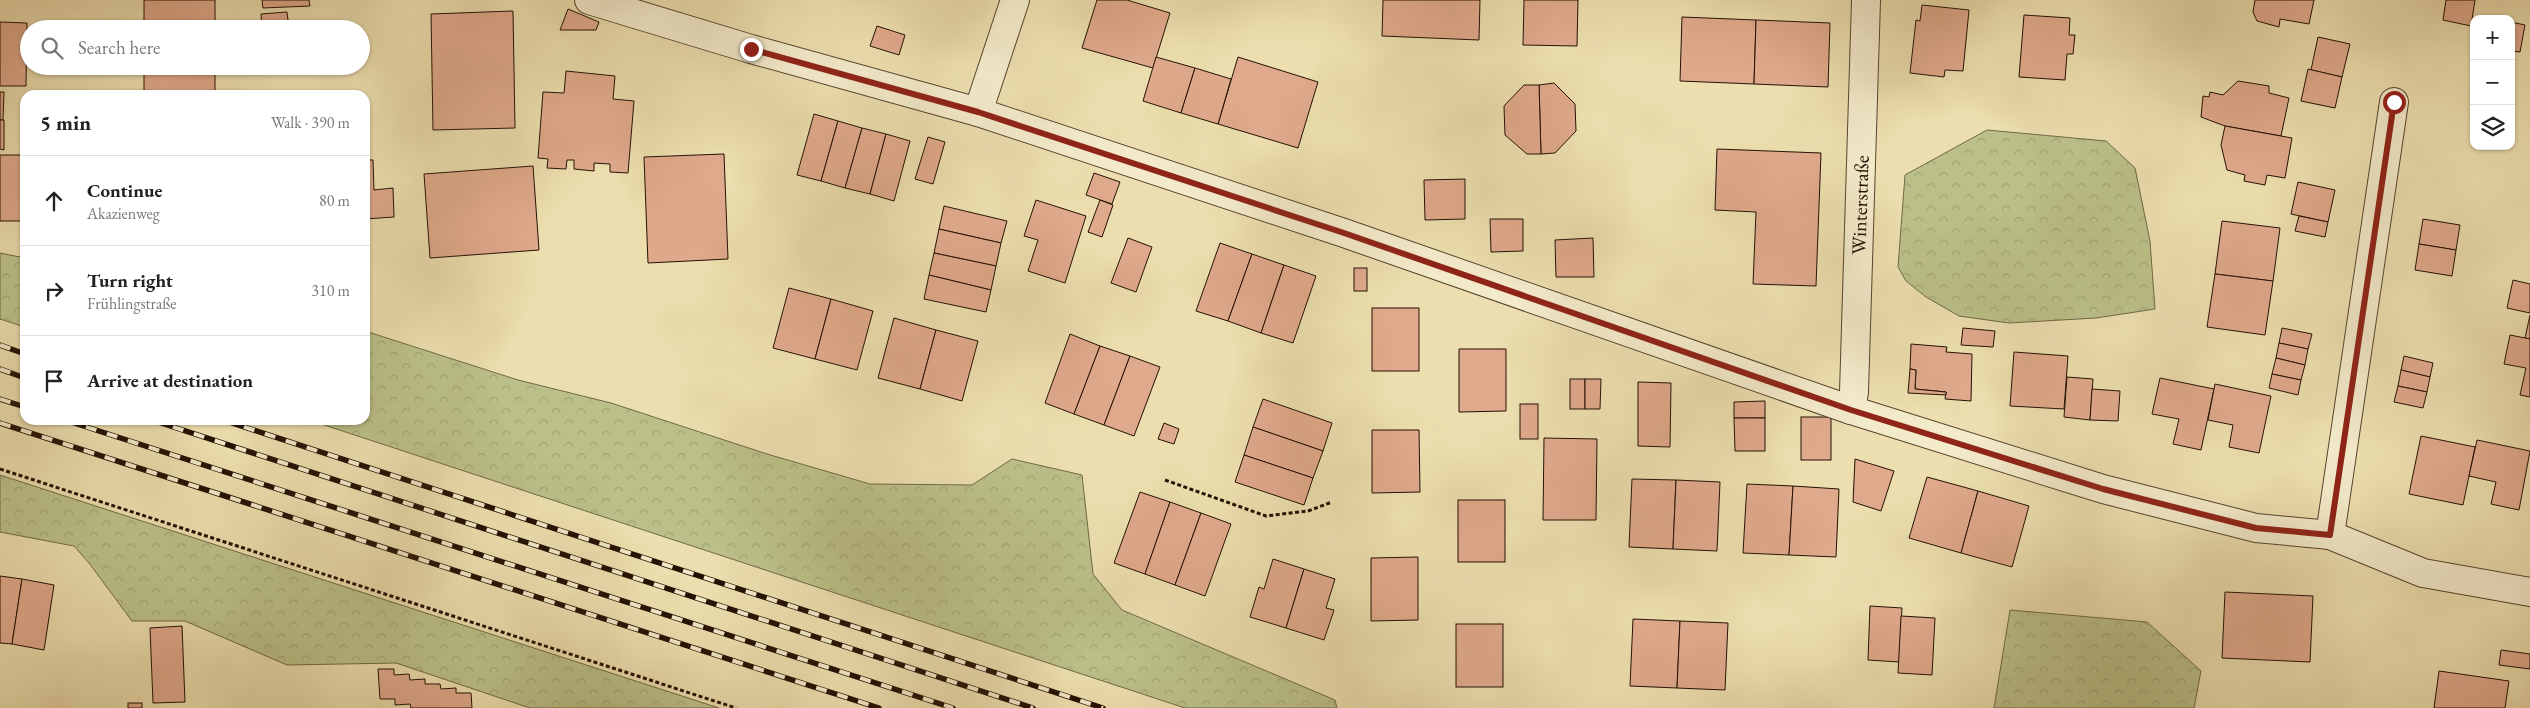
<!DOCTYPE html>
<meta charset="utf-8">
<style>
body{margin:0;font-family:"EB Garamond",serif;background:#f2f2f2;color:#222}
.controls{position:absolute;right:15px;top:15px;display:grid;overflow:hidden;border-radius:10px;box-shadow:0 1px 4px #0004}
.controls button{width:45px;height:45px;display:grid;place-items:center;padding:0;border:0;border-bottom:1px solid #e0e0e0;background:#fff;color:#222;font:25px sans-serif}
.stop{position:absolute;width:15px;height:15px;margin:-11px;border:4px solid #8f2418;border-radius:50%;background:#fff}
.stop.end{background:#8f2418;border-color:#fff;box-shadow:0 1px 5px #0008}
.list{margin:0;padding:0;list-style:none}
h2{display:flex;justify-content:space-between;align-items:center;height:65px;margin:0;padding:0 20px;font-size:21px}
h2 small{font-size:16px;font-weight:400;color:#767676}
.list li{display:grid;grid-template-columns:32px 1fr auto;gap:15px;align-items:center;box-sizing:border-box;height:90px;padding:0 20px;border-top:1px solid #e0e0e0}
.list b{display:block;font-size:19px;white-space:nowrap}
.list p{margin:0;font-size:16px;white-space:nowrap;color:#767676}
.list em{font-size:16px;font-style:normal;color:#767676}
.icon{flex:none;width:28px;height:28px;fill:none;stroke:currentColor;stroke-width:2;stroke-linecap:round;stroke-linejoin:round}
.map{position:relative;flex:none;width:2530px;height:708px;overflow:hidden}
.search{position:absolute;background:#fff;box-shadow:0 1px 4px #0004;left:20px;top:20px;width:350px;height:55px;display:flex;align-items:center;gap:12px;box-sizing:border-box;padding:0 18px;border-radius:28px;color:#767676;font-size:19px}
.panel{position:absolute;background:#fff;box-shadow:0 1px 4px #0004;left:20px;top:90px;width:350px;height:335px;border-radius:15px}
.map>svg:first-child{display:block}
.forest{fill:url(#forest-crowns);stroke:#706846}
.building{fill:#dfa98b;stroke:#241103}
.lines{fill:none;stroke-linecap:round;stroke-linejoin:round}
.street-casing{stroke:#56442e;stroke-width:30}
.path{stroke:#241103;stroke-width:3;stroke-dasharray:4 2.5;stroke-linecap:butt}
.street{stroke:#f3eaca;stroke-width:28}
.rail-casing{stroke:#241103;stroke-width:5.5}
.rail{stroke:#f3eaca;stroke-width:4;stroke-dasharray:11;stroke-linecap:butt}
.route{stroke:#8f2418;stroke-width:6}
.labels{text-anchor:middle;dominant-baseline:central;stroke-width:4.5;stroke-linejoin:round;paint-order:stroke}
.street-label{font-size:20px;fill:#241103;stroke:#f3eaca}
</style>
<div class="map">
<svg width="2530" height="708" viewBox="0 0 2530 708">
<defs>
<pattern id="forest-crowns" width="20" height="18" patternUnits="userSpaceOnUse" patternTransform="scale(1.25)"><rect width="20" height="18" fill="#bbc088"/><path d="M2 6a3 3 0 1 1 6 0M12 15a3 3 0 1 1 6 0" fill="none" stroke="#a1a474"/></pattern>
</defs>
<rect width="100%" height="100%" fill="#ecdeae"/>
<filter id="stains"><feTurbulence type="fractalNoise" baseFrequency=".004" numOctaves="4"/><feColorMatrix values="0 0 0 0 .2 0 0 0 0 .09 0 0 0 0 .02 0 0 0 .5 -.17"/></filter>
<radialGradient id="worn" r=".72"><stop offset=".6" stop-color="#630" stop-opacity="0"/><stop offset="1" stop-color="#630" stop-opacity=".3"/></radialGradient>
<g class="forest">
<path d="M1987,130L2106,141L2135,168L2150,241L2155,309L2096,318L2009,323L1959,316L1926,297L1906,281L1898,267L1905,175Z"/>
<path d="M0,253L25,258V327L0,319Z"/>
<path d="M365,331L518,380L611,403L767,454L870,484L972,485L1012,459L1082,475L1093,574L1122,610L1335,700L1337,708H1185L309,420H365Z"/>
<path d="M0,475L719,708H530L396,663L287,665L185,621H132L89,563L74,546L0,532Z"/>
<path d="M2010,610L2147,622L2201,671L2194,708H1994Z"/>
</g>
<g class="building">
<rect x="144" y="0" width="71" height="29"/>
<path d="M262,0H309L310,6L263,8Z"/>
<path d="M1097,0H1127L1170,13L1153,68L1082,48Z"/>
<path d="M1383,0H1480L1479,40L1382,36Z"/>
<path d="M1524,0H1578L1577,46L1523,45Z"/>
<path d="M2255,0H2314L2309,24L2280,19L2279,27L2257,21L2253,12Z"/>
<path d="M2446,0H2475L2471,26L2443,20Z"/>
<path d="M1922,5L1969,10L1963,71L1945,70L1944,77L1910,73L1916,20L1920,21Z"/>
<path d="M568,9L599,22L596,30H560Z"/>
<path d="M513,11L515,128L433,130L431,14Z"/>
<path d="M287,12L289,29H262L261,14Z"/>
<path d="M2024,15L2070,18L2069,35H2075L2073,54H2067L2065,80L2019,77Z"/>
<path d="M1682,17L1756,20L1754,84L1680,81Z"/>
<path d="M1756,20L1830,23L1828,87L1754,84Z"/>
<path d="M0,22L27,23L26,86H0Z"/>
<path d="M2511,22L2525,25L2520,52L2511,51Z"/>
<path d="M877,26L905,35L899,55L870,46Z"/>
<path d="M2318,37L2350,44L2342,77L2311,70Z"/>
<path d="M1156,57L1195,68L1181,113L1143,101Z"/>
<path d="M1238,57L1318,82L1298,148L1218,124Z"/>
<rect x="144" y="66" width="71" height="7"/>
<path d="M1195,68L1231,79L1218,124L1181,113Z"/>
<path d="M2308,69L2342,77L2335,108L2301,101Z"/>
<path d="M566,71L615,76L613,99L634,101L628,173L610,172V164L594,163V171L574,169V160H567L566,169L547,168L548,159L538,158L543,92L564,93Z"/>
<rect x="144" y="73" width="71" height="22"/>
<path d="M2238,81L2269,86V93L2289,98L2281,136L2225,126L2201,117L2203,96L2209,97L2210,92L2223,95Z"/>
<path d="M1554,83L1575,104L1576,131L1555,153L1541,154L1539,85Z"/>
<path d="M1524,85H1539L1541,154H1527L1505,135L1504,106Z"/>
<path d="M0,92H4L3,120H0Z"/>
<path d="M814,114L838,121L821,181L797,175Z"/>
<path d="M0,120H4V150L0,149Z"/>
<path d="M838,121L862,128L845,188L821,181Z"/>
<path d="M2225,126L2292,138L2285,178L2267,175L2265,185L2244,181L2245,175L2227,170L2221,145Z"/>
<path d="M862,128L886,134L870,194L845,188Z"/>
<path d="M886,134L910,141L894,201L870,194Z"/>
<path d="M928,137L945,142L933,184L915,179Z"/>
<path d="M1717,149L1821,153L1816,286L1753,284L1756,212L1715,210Z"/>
<path d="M724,154L728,259L648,263L644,157Z"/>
<rect x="0" y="155" width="25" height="66"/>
<path d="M365,160H373L374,190L393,188L394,217L365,219Z"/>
<path d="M533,166L539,250L430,258L424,174Z"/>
<path d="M1094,173L1120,182L1112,204L1086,195Z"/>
<path d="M1465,179V219L1425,220L1424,180Z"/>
<path d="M2298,182L2335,190L2328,222L2291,214Z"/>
<path d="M1036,200L1086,216L1065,283L1028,271L1038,240L1024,236Z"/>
<path d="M1100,200L1113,205L1102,237L1088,232Z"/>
<path d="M944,206L1007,221L1001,243L939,229Z"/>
<path d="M2299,216L2328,222L2325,237L2295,231Z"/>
<path d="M1490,219H1523V251L1491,252Z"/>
<path d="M2423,219L2460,225L2456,250L2419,244Z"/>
<path d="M2222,221L2280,228L2273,281L2215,274Z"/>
<path d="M939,229L1001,243L996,266L934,253Z"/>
<path d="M1128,238L1152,247L1136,292L1111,283Z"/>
<path d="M1593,238L1594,277H1556L1555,240Z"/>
<path d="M1220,243L1252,254L1228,321L1196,311Z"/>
<path d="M2419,244L2456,250L2452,276L2415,270Z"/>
<path d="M934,253L996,266L991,290L929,275Z"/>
<path d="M1252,254L1284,265L1261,333L1228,321Z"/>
<path d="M1284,265L1316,276L1293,343L1261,333Z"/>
<rect x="1354" y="268" width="13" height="23"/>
<path d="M2215,274L2273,281L2265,335L2207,327Z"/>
<path d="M929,275L991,290L986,312L924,299Z"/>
<path d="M2513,280L2530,284V313L2507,308Z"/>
<path d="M789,288L831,299L815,359L773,348Z"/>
<path d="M831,299L873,311L857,370L815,359Z"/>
<rect x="1372" y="308" width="47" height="63"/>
<path d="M2530,315V339L2525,338Z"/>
<path d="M894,318L936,330L920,389L878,378Z"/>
<path d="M1963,328L1995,331L1993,347L1961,345Z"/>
<path d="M2282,328L2312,334L2308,349L2279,343Z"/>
<path d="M936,330L978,341L962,401L920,389Z"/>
<path d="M1070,334L1100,346L1074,414L1045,403Z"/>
<path d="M2510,335L2530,339V397L2520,395L2526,368L2504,364Z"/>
<path d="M2279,343L2308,349L2305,365L2276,358Z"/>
<path d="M1911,344L1947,347L1946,352L1972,354L1971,401L1945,399L1946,392L1915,389L1916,370L1910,369Z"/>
<path d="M1100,346L1130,356L1104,425L1074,414Z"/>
<path d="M1459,349H1506V411L1459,412Z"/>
<path d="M2014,352L2068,356L2064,409L2010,406Z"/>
<path d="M1130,356L1160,367L1134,436L1104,425Z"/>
<path d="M2404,356L2433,363L2430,377L2401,370Z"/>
<path d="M2276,358L2305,365L2301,380L2272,374Z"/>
<path d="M1910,369L1916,370L1915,389L1946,392V395L1908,393Z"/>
<path d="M2401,370L2430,377L2427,392L2398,386Z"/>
<path d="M2272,374L2301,380L2298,395L2269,388Z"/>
<path d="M2067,377L2093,379L2090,420L2064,417Z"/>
<path d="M2160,378L2214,389L2201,450L2173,444L2179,419L2152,414Z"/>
<rect x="1570" y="379" width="15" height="30"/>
<path d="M1585,379H1601L1600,409H1585Z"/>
<path d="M1638,382L1671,383L1670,447L1638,446Z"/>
<path d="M2215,384L2271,396L2259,453L2229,447L2233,425L2208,420Z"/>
<path d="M2398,386L2427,392L2423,408L2394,402Z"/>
<path d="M2092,389L2120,391L2118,421L2090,420Z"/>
<path d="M1263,399L1332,423L1323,451L1253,427Z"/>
<path d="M1765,401V418H1734V402Z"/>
<rect x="1520" y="404" width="18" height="35"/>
<rect x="1801" y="417" width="30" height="43"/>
<path d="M1734,418H1765V451H1735Z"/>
<path d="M1164,423L1179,429L1174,444L1158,439Z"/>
<path d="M1253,427L1323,451L1313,478L1244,455Z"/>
<path d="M1372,430H1419L1420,492L1372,493Z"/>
<path d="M2421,436L2475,447L2463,505L2409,494Z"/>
<path d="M1544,438L1597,439L1596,520H1543Z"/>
<path d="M2477,440L2530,451L2519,510L2491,504L2496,482L2469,476Z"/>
<path d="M1244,455L1313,478L1304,505L1235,482Z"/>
<path d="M1855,459L1894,471L1881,511L1853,502Z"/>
<path d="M1927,477L1978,491L1961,553L1909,538Z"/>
<path d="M1632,479L1676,480L1673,549L1629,547Z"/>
<path d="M1676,480L1720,482L1717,551L1673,549Z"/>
<path d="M1747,484L1793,486L1789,555L1743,553Z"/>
<path d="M1793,486L1839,489L1836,557L1789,555Z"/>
<path d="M1978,491L2029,506L2012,567L1961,553Z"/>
<path d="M1140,492L1170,502L1145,574L1114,563Z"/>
<rect x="1458" y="500" width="47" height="62"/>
<path d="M1170,502L1201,513L1175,585L1145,574Z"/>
<path d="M1201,513L1231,524L1205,596L1175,585Z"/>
<path d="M1418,557V620L1371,621V558Z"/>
<path d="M1273,559L1304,569L1286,628L1250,617L1259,587L1264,589Z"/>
<path d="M1304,569L1335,579L1326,608L1334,610L1324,640L1286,628Z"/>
<path d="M0,576L22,579L12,644L0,643Z"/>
<path d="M22,579L54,585L44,650L12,644Z"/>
<path d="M2225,592L2313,596L2310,662L2222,658Z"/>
<path d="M1870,606L1902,608L1899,662L1868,660Z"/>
<path d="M1901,616L1935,618L1932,675L1898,673Z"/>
<path d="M1633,619L1680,621L1677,688L1630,686Z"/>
<path d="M1680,621L1728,623L1725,690L1677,688Z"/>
<rect x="1456" y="624" width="47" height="63"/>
<path d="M182,626L185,702L153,703L150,628Z"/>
<path d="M2501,650L2530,654V669L2499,665Z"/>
<path d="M378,669H394V675L409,674L410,680L425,679V684H440L441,689L456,688V693H471L472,708H411L410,704L395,705V699H380Z"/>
<path d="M2439,671L2509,681L2505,708H2434Z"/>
<rect x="128" y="703" width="14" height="5"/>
</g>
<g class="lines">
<g class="street-casing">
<g id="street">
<path d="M589,0L751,49L978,112L1344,233L1851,410L2103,489L2256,528L2330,535L2423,573L2530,592"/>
<path d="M978,112L1015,0"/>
<path d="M1851,410L1854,392L1866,0"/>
<path d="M2330,535L2394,102"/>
</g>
</g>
<g class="path">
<path d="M0,469L736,708"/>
<path d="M1165,480L1266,516L1308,511L1332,502"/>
</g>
<use href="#street" class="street"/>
<g class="rail-casing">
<g id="rail">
<path d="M0,345L25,354"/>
<path d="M0,369L25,378"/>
<path d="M0,399L25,407"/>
<path d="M65,420L953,708"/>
<path d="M152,420L1033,708"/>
<path d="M223,420L1103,708"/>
<path d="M0,423L879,708"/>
</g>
</g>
<use href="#rail" class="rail"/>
</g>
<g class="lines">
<path class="route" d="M751,49L978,112L1344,233L1851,410L2103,489L2256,528L2330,535L2394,102"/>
</g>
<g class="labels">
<g class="street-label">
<text transform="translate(1860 205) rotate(-88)">Winterstraße</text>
</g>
</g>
<rect width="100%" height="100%" filter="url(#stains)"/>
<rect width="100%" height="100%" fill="url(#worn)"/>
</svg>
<div class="controls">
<button>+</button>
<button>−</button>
<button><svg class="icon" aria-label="layers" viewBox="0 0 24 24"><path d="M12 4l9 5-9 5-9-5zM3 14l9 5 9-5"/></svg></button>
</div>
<div class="stop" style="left:2394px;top:102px"></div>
<div class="stop end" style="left:751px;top:49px"></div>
<div class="search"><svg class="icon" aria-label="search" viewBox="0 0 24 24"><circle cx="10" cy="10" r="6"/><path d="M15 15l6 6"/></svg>Search here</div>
<section class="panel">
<h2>5 min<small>Walk · 390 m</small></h2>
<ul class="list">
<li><svg class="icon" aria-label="ahead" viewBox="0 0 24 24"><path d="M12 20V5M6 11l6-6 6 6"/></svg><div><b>Continue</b><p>Akazienweg</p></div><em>80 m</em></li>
<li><svg class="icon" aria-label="right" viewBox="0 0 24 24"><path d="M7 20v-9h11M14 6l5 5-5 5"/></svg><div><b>Turn right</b><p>Frühlingstraße</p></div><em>310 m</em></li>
<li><svg class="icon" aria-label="arrive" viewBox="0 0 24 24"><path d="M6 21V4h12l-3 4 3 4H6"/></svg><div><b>Arrive at destination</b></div></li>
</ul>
</section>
</div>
